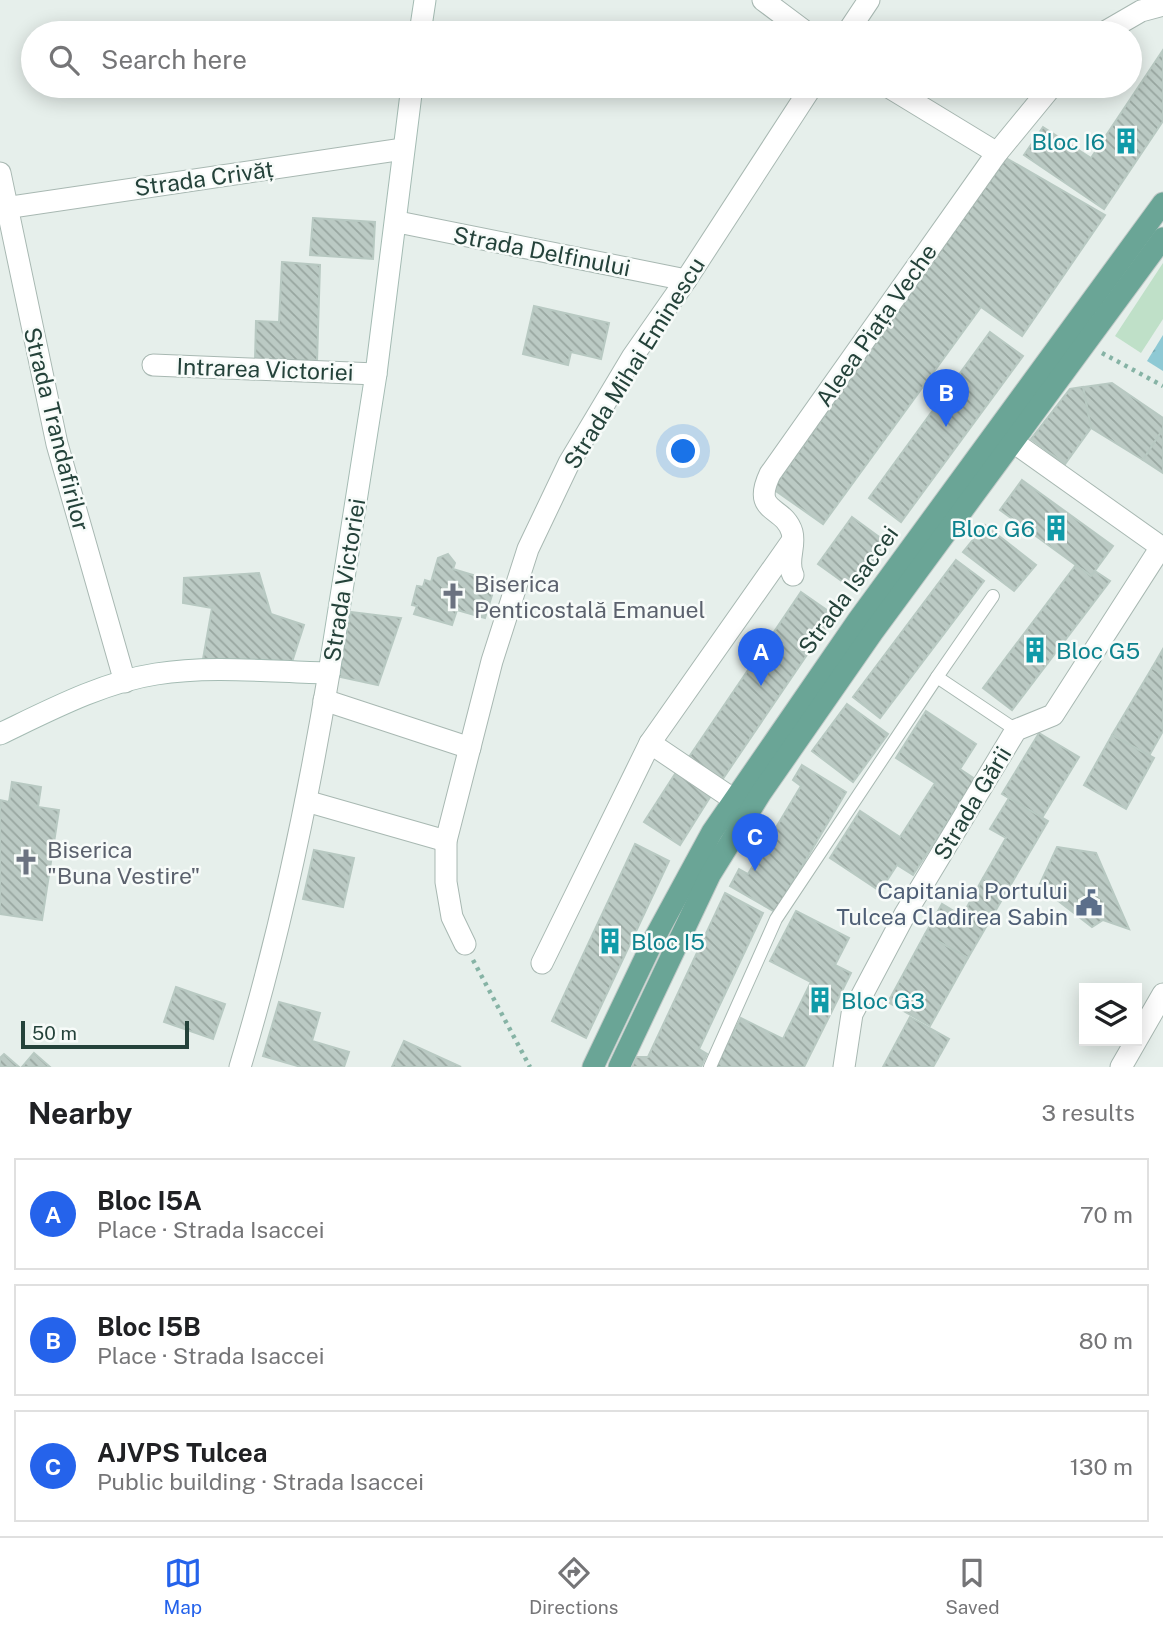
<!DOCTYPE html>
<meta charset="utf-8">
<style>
body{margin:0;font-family:"Public Sans",sans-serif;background:#f6f6f6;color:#202124}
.controls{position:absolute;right:21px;bottom:21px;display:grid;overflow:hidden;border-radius:0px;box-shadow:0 4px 18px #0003}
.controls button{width:63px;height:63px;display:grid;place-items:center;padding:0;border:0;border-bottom:2px solid #e0e0e0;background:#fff;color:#202124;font:35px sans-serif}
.scale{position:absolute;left:21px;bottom:18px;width:168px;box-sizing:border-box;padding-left:7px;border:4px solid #24423a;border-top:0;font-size:19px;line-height:24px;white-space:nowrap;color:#24423a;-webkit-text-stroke:5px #f7fbf9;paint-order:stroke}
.you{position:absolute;left:684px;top:452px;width:24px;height:24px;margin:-18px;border:5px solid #fff;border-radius:50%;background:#1a73e8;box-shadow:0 0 0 10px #1a73e833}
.badge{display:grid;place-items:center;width:46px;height:46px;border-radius:50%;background:#2563eb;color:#fff;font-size:23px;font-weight:700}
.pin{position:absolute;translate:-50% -58px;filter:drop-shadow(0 2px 4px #0008)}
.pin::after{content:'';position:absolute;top:37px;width:24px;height:21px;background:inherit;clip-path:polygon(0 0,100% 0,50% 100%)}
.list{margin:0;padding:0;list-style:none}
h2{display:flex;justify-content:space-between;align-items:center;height:91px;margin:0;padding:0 28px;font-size:30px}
h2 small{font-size:23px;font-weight:400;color:#757577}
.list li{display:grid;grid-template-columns:46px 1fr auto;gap:21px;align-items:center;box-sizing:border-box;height:112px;margin:0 14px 14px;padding:0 14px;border:2px solid #e0e0e0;border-radius:0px}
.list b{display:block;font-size:26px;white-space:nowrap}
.list p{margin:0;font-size:23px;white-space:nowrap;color:#757577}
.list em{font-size:23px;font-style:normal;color:#757577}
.icon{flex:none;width:38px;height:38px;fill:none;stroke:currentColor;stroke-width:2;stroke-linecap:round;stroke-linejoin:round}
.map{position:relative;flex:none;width:1163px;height:1067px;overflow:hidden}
.search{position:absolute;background:#fff;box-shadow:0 4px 18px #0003;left:21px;right:21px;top:21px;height:77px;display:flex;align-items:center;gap:18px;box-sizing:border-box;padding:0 24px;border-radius:38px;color:#757577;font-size:26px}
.sheet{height:469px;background:#fff}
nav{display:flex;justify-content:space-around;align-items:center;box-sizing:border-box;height:98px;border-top:2px solid #e0e0e0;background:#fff;font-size:19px;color:#757577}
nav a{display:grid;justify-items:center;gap:4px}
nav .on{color:#2563eb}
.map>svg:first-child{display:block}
.green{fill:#bfe0c8}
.water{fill:url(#water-ripples)}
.building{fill:url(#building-back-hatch);stroke:#b8c9c2;stroke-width:2}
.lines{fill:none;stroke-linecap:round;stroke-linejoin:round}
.lane-casing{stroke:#a8b8b2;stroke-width:14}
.street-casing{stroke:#a8b8b2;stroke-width:23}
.secondary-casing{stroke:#a4bbb3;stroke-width:23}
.primary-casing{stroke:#c2cac8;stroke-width:23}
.path{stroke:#86b3a5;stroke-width:4.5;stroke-dasharray:3.5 5;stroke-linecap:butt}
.lane{stroke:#fff;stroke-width:12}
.street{stroke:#fff;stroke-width:21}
.secondary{stroke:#fff;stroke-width:21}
.primary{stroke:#6aa596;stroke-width:21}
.labels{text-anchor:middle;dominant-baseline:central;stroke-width:5;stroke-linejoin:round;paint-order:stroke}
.culture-label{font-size:23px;fill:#0d838f;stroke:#f7fbf9;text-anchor:start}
.street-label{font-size:23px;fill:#24423a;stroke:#f7fbf9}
.worship-label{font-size:23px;fill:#5b616d;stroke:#f7fbf9;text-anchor:start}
.service-label{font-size:23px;fill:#4e5e75;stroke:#f7fbf9;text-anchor:end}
</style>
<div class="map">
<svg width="1163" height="1067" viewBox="0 0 1163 1067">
<defs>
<pattern id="water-ripples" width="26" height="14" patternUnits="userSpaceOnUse" patternTransform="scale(1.75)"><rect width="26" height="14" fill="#8ec9d4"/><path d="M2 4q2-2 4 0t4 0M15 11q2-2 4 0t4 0" fill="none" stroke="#74a5ad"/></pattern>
<pattern id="building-back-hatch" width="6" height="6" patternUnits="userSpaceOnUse" patternTransform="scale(1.75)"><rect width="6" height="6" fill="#bbcac4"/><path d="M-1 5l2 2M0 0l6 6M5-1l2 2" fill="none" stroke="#98a6a0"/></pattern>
</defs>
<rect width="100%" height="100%" fill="#e6efeb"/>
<path class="green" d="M1163,263V319L1141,353L1115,336Z"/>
<path class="water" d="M1163,335V371L1147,361Z"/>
<g class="building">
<path d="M1163,50V121L1104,209L1024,155L1043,127L1091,158Z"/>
<path d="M1006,158L1105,215L1022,336L981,307L823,524L773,489Z"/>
<path d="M313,218L375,222L373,259L310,255Z"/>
<path d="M282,262L320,265L317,362L255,360L256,321L279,322Z"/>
<path d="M534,306L609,323L601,359L571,352L568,365L523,354Z"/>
<path d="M990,332L1023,356L901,522L869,498Z"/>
<path d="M1112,383L1163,418V429L1143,460L1091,428L1083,387Z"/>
<path d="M1083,387L1091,428L1065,464L1031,439L1070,389Z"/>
<path d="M1163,429V473L1143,460Z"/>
<path d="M1022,480L1113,546L1091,576L1000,510Z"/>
<path d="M852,517L886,542L853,589L818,564Z"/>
<path d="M985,525L1036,565L1014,591L963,552Z"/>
<path d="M448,554L455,563L453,569L496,582L485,618L457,610L452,625L414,614L417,606L412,605L417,586L423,587L425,580L431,582L438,558Z"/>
<path d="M956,560L984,581L880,718L853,697Z"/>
<path d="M1076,565L1091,576L1095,571L1110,581L1012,710L983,688Z"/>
<path d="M259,573L271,614L304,625L292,662L203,659L212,608L183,603L184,578Z"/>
<path d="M801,592L834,615L722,780L689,757Z"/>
<path d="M351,612L401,618L378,685L336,676Z"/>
<path d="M1163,649V674L1152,668Z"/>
<path d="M1152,668L1163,674V731L1149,756L1112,735Z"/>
<path d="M847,704L888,734L853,782L812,751Z"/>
<path d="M926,711L976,744L960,769L975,779L913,875L897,865L880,891L830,858L860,811L900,837L935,783L896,758Z"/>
<path d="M1039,733L1079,757L1042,818L1002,794Z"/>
<path d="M1112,735L1154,758L1126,809L1084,785Z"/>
<path d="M802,765L846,792L775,912L730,886L739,869L748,874L801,786L793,780Z"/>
<path d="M677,771L712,794L680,845L644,822Z"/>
<path d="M12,782L41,787L38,807L59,810L42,920L0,914V800L9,802Z"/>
<path d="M1009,798L1048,821L1007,891L983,878L1006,838L990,829Z"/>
<path d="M635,844L669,861L586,1038L552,1021Z"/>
<path d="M1057,847L1096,853L1129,929L1103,920L1092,927L1039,886Z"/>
<path d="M314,850L354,858L343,907L303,899Z"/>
<path d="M983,878L1007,891L968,958L925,934L942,904L962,916Z"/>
<path d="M725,893L763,913L699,1049L707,1054L701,1067H632L636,1057H648Z"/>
<path d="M796,911L849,938L835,965L851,973L804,1067H715L741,1018L783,1039L811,982L770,961Z"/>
<path d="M925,934L968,958L930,1026L888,1002Z"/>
<path d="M176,987L225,1004L213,1039L164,1022Z"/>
<path d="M279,1002L320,1013L312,1041L349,1052L344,1067H301L263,1056Z"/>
<path d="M910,1017L949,1039L933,1067H883Z"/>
<path d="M404,1041L461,1067H392Z"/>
<path d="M34,1053L50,1067H22Z"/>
<path d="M4,1054L19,1067H0V1058Z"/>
</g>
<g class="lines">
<g class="lane-casing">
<g id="lane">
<path d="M937,677L993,596"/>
<path d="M710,1067L776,919L937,677L1016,730"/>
</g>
</g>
<g class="street-casing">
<g id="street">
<path d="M763,0L807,33"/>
<path d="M847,33L869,0"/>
<path d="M1103,33L1141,11L1163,5"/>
<path d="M887,86L997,153"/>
<path d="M0,173L57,444L125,682"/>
<path d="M5,208L403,149"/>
<path d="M398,222L686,280"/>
<path d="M153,365L376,374"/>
<path d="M793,575C786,561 796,547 792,532C784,505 751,514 770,474L997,153L1052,86"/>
<path d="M324,700L470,748"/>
<path d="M650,743L733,799"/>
<path d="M306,801L446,841"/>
<path d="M465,944L452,917L446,882V841L492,661L528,549L569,463L633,356L686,280L812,86"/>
<path d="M542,963L650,743L792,541"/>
<path d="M240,1067C279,938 307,806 329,673"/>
<path d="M844,1067L852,1014L905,914L1016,730L1053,715L1161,547L1012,441"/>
<path d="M1121,1067L1163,994"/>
</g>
</g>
<g class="secondary-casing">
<g id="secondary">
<path d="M420,33L425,0"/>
<path d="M0,734C48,711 103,682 156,674C212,665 272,672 329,673L376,374L412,86"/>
</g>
</g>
<g class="primary-casing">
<g id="primary">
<path d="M593,1067L655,937L712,832L858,620L1163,203"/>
<path d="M619,1067L710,875L761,793L873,632L1163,238"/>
</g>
</g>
<g class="path">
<path d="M1102,353L1163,386"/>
<path d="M473,960L530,1067"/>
</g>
<use href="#lane" class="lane"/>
<use href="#street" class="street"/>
<use href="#secondary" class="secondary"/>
<use href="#primary" class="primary"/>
</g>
<defs>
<g id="building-bare" transform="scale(2.1)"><path d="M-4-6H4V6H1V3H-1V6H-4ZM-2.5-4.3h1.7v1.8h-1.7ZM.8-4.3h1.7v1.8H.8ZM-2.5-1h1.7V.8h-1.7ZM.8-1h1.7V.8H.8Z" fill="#0f9aa8" stroke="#f7fbf9" stroke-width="2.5" paint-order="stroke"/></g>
<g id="church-bare" transform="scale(2.1)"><path d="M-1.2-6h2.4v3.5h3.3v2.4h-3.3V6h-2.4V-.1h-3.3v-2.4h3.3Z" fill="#6b7280" stroke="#f7fbf9" stroke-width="2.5" paint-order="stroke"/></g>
<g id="civic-bare" transform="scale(2.1)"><path d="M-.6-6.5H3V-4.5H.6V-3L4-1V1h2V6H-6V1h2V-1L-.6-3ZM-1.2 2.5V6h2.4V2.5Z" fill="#5c6f8a" stroke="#f7fbf9" stroke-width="2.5" paint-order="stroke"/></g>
</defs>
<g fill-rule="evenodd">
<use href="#building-bare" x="1126" y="141"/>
<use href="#building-bare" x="1056" y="528"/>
<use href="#church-bare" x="453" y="596"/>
<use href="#building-bare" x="1035" y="650"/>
<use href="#church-bare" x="26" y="862"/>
<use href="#civic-bare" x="1089" y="903"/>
<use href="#building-bare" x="610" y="941"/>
<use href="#building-bare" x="820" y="1000"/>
</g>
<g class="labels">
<g class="culture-label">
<text x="1105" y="141" text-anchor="end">Bloc I6</text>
<text x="1035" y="528" text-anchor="end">Bloc G6</text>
<text x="1056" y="650">Bloc G5</text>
<text x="631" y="941">Bloc I5</text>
<text x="841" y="1000">Bloc G3</text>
</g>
<g class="street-label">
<text transform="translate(204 178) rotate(-8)">Strada Crivăț</text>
<text transform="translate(542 251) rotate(11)">Strada Delfinului</text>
<text transform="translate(876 325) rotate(-55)">Aleea Piața Veche</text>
<text transform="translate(634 363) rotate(-58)">Strada Mihai Eminescu</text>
<text transform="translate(265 369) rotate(2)">Intrarea Victoriei</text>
<text transform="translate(57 429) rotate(76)">Strada Trandafirilor</text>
<text transform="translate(344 580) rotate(-81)">Strada Victoriei</text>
<text transform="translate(848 590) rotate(-54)">Strada Isaccei</text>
<text transform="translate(972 803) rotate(-59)">Strada Gării</text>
</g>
<g class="worship-label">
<text x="474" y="583">Biserica<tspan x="474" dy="26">Penticostală Emanuel</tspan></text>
<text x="47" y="849">Biserica<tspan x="47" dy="26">"Buna Vestire"</tspan></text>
</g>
<g class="service-label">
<text x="1068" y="890">Capitania Portului<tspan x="1068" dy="26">Tulcea Cladirea Sabin</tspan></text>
</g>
</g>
</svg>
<div class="controls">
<button><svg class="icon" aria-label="layers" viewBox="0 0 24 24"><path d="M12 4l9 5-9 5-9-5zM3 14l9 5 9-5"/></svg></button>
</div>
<div class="scale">50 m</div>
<div class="you"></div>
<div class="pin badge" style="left:761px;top:686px">A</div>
<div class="pin badge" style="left:946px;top:427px">B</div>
<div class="pin badge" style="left:755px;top:871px">C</div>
<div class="search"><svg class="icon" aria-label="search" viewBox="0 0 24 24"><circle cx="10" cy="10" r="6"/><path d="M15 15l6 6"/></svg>Search here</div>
</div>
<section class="sheet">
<h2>Nearby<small>3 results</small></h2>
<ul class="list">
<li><span class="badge">A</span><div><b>Bloc I5A</b><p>Place · Strada Isaccei</p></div><em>70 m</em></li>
<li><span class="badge">B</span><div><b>Bloc I5B</b><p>Place · Strada Isaccei</p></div><em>80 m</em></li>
<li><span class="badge">C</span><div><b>AJVPS Tulcea</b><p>Public building · Strada Isaccei</p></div><em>130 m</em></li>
</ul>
</section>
<nav>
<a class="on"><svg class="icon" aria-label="map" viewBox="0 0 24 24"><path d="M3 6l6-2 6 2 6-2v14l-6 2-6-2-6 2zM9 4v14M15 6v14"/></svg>Map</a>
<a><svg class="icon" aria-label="directions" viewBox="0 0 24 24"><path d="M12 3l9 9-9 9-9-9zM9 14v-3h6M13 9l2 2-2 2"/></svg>Directions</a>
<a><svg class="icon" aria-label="saved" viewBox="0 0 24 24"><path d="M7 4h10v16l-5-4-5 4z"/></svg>Saved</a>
</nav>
